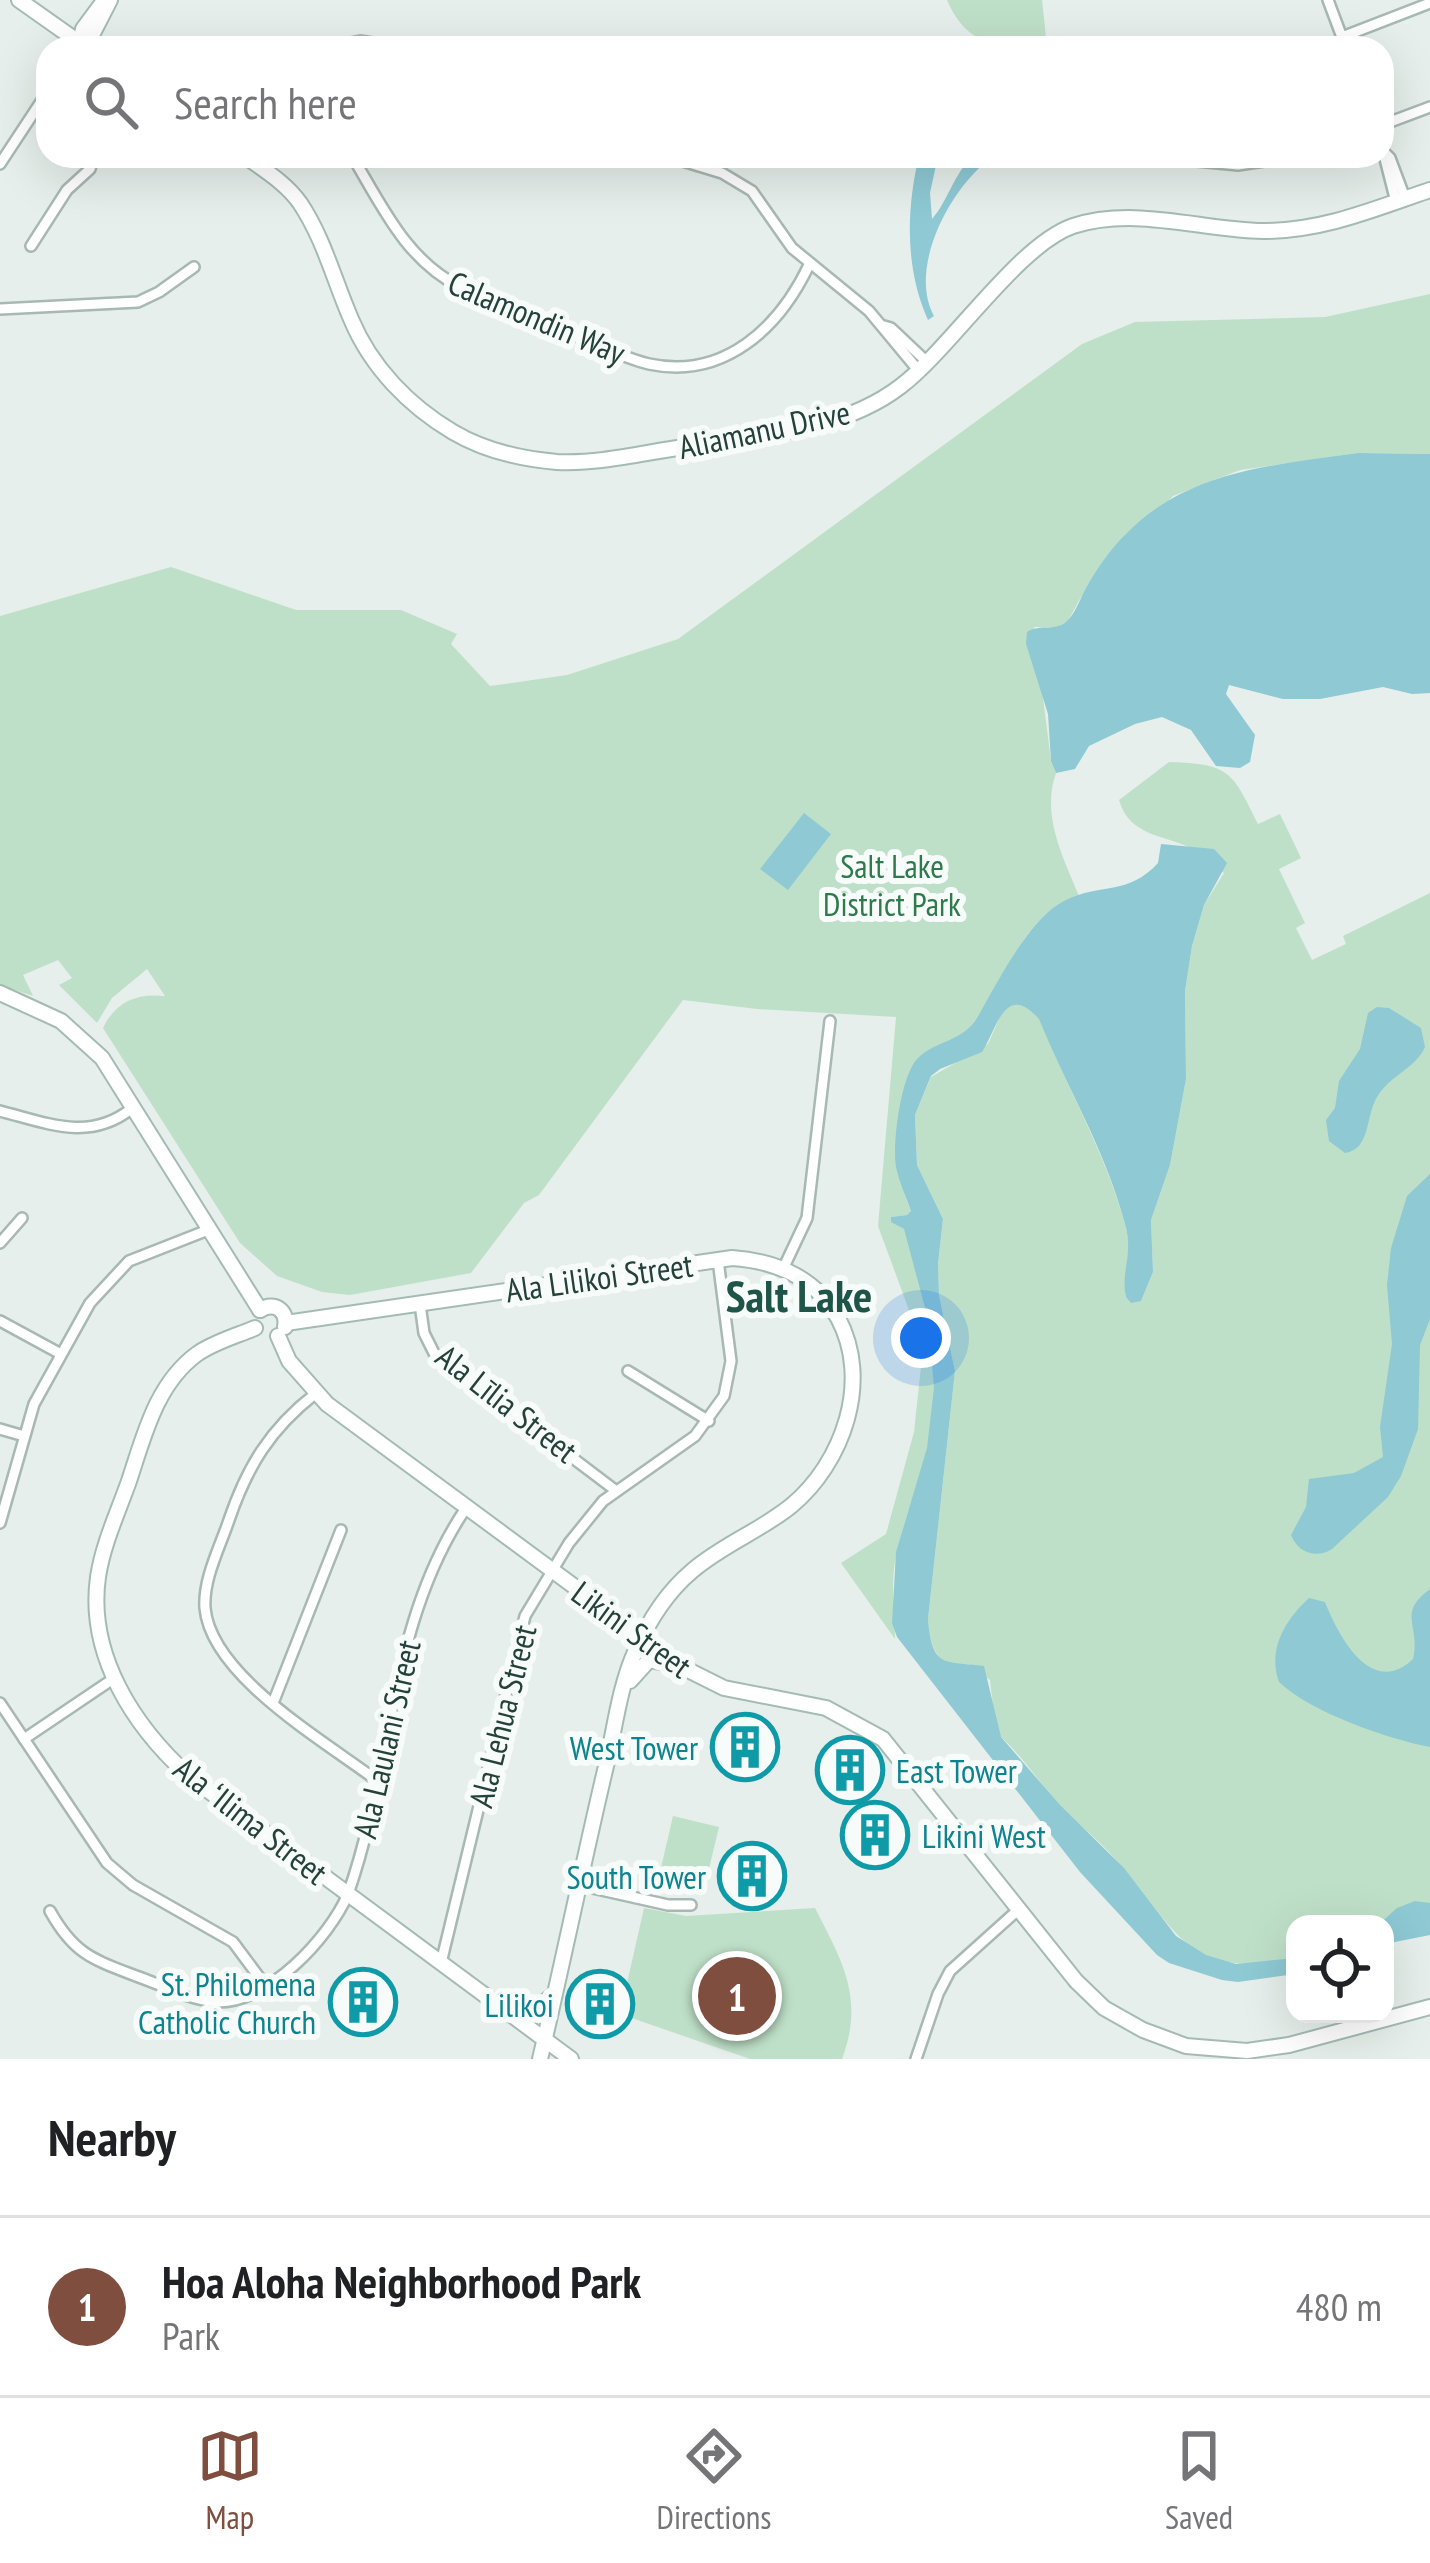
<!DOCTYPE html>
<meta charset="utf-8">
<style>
body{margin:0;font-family:"PT Sans Narrow",sans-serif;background:#f6f6f6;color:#202124}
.controls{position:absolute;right:36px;bottom:36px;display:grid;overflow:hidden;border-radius:24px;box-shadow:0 12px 48px #0002}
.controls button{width:108px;height:108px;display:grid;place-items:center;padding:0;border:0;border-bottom:3px solid #e0e0e0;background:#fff;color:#202124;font:60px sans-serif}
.you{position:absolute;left:921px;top:1338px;width:42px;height:42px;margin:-30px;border:9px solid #fff;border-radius:50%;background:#1a73e8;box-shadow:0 0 0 18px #1a73e833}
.badge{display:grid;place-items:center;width:78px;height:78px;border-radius:50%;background:#7f4e3f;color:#fff;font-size:39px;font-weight:700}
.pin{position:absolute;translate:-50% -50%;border:6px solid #fff;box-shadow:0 3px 12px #0006}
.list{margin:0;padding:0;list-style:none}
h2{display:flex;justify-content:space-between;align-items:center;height:156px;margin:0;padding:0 48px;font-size:51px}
h2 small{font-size:39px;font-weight:400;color:#757577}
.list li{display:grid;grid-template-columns:78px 1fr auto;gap:36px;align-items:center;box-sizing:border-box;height:180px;padding:0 48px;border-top:3px solid #e0e0e0}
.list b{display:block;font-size:45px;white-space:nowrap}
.list p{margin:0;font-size:39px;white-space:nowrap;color:#757577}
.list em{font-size:39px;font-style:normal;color:#757577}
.icon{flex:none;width:66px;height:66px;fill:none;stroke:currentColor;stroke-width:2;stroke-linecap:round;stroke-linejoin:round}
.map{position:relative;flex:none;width:1430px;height:2059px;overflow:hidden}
.search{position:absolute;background:#fff;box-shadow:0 12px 48px #0002;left:36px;right:36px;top:36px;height:132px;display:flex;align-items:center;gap:30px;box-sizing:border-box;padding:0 42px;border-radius:36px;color:#757577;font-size:45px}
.sheet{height:336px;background:#fff}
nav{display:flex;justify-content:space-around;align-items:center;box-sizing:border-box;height:168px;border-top:3px solid #e0e0e0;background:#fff;font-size:33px;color:#757577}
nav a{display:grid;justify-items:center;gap:6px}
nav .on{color:#7f4e3f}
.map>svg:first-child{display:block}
.green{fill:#bfe0c8}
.water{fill:#8ec9d4}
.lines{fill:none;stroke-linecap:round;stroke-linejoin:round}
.street-casing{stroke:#a8b8b2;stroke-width:14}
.secondary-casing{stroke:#a4bbb3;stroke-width:18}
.street{stroke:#fff;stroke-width:9}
.secondary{stroke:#fff;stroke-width:14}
.labels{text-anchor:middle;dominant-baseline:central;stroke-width:12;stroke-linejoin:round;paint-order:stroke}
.street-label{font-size:33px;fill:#24423a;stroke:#f7fbf9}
.park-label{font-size:33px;fill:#2d7a4b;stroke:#f7fbf9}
.culture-label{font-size:33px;fill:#0d838f;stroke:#f7fbf9;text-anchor:end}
.district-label{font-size:45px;font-weight:bold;fill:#1f5548;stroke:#f7fbf9}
</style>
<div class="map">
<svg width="1430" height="2059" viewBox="0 0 1430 2059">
<rect width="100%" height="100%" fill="#e6efeb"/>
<g class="green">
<path d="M947,0H1042L1047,47C1002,51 966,46 947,0Z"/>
<path d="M1430,294V454L1358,453L1240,470L1173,496L1088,584L1068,621L1058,627H1034L1051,761L1056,773C1041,815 1063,857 1079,896C1024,912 1004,981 974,1023C957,1047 921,1044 910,1074C892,1122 892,1164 911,1211L907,1215L891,1217V1221L904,1229C931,1295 944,1380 927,1449C918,1486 903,1521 896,1557C890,1583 895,1616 895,1639L841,1563L886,1534L914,1432L923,1348L878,1226L896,1017L757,1009L683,1000L539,1195L524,1203L471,1273L350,1295L322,1292L277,1276L240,1243L103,1028C116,1001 137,993 165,996L147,969L112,998L97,1023L59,985L72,978L58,960L23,975L33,996L0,985V616L171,567L296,610H401L457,634L451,644L490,686L567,675L678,639L1082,344L1135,322L1325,317Z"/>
<path d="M1169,762C1230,764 1232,771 1258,824L1280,814L1301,858L1279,869L1305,923L1296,928L1312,960L1346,944L1343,936L1430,893V1903C1408,1902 1395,1908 1379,1924H1295V1958C1187,1982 1176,1928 1116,1860C1100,1841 1079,1825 1062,1808C1041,1785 1025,1759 1001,1737L995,1724L990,1680L969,1664C936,1669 930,1647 928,1619L955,1371L939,1295L938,1265L943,1219L917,1165L915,1115L931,1077L988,1044L1003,1010L1015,1004L1029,1007L1039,1018C1067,1088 1105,1152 1125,1224C1134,1254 1121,1272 1126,1297L1141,1301L1153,1272L1151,1220L1170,1165L1186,1079L1185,991L1192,946L1204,905L1224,873C1214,865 1203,854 1191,848C1164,835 1129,836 1119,800Z"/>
<path d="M673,1816L719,1827L707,1877L661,1868Z"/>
<path d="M644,1908L686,1916L815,1908C842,1961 865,1998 842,2059H750L620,2014Z"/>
</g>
<g class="water">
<path d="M919,156H938L930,193L932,219C948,201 953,175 973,156H994C952,184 907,267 934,316L928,320C905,269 906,210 919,156Z"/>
<path d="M1358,453L1430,454V693L1412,694L1383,687L1320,699H1283L1229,685L1226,694L1255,735L1250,762L1240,768L1216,766L1191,730L1162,717L1135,724L1089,746L1075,769L1056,773L1051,761L1048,714L1026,644L1027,632C1040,623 1057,633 1069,619C1077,610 1081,596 1087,586C1097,569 1111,548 1126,534C1188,470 1275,465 1358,453Z"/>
<path d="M804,813L831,834L788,890L760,869Z"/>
<path d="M1161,844L1214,849L1227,863L1204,905L1192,946L1185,991L1186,1079L1170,1165L1151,1220L1153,1272L1141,1301L1131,1303L1126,1297C1120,1272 1134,1255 1125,1224C1106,1151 1067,1088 1039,1019C1005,981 997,1029 982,1052L940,1069L931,1076L915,1115L917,1165L943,1219L938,1264L939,1295L955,1371L928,1619C932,1668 943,1661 984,1666L1001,1737L1060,1805L1124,1868L1176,1936L1206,1955L1236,1964L1295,1958V1974L1238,1982L1222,1980L1169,1963L1157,1955L1080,1872L897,1637L892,1623L896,1552L927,1448L934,1388L928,1319L904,1229L891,1222V1217L907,1215L911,1211C906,1196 899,1182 896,1167C892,1143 901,1076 917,1059C935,1040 963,1042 977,1018C997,984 1029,917 1066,900C1100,883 1128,896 1158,863Z"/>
<path d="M1377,1007L1389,1008L1421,1028L1425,1047C1416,1068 1389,1076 1377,1097C1365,1117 1371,1149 1345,1153L1329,1141L1326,1120L1335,1108L1339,1081L1360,1049L1368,1013Z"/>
<path d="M1430,1174V1319L1420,1345L1418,1429L1401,1476L1388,1497L1332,1549C1316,1559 1298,1553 1291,1535L1306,1507L1309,1479L1354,1473L1383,1457L1380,1427L1392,1344L1387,1285L1391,1248L1407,1196Z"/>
<path d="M1430,1589V1747C1388,1739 1310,1712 1279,1682C1267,1649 1286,1619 1309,1598L1325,1602C1338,1635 1371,1699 1413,1659C1421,1625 1396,1614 1430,1589Z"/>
<path d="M1415,1901L1430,1903V1935L1385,1944V1924H1379L1397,1908Z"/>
</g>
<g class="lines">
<g class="street-casing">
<g id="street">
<path d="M1328,0L1346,48"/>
<path d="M1342,37L1430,3"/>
<path d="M326,48L360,41L404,48"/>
<path d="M1382,125L1430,107"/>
<path d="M1382,147L1396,202"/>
<path d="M1383,151L1390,158L1405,198"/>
<path d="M352,156C382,206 406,260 460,287C497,303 534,318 571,334C597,344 623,358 649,364C724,380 779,328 809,265"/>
<path d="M666,156L722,173L752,191L792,248L869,311L918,370"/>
<path d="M1145,156L1238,165L1298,156"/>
<path d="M0,164L48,91"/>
<path d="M31,246L67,190L90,169L94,156"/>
<path d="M0,309L138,302L159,292L194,267"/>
<path d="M884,326L891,328L927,362"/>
<path d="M0,1111C47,1123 89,1142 131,1109"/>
<path d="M0,1243L22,1218"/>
<path d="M783,1269L807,1218L830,1021"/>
<path d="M420,1304L424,1333L434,1353L615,1490"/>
<path d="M0,1321L59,1353"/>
<path d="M628,1371L709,1421"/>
<path d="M315,1394C270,1429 247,1467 229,1520C220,1547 203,1579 205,1608C211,1676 326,1742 376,1780"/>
<path d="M0,1429L24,1436"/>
<path d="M0,1523L34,1404L90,1303L129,1261L208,1230"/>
<path d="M0,1703L107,1863L133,1885L233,1942L265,1985"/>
<path d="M273,1703L341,1530"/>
<path d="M24,1739L113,1679"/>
<path d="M579,1885L668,1905H691"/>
<path d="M50,1911C74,1954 92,1959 136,1976C160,1984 189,2000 216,2002C268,2004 329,1938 348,1894C393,1767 388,1623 466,1508"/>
<path d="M441,1963L525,1616L569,1543L603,1501L695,1436L724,1396L731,1361L718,1260"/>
<path d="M916,2059L938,1994L950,1971L1019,1909"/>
</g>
</g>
<g class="secondary-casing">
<g id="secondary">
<path d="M19,0L87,48"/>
<path d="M80,43L92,35L110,0"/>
<path d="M80,43L83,29L103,2"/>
<path d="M245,156C264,170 286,183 300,203C324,239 334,280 351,319C371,367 409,406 453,432C485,451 521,459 557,462C600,464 642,453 684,447C757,435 840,433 901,386C951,348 1018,245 1073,226C1135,206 1201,230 1263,231C1323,231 1374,209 1430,190"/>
<path d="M0,993L61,1021L102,1058L260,1310"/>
<path d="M260,1310C275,1301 288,1311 285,1327"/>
<path d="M286,1323L732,1258C776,1261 816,1278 838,1318C872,1381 843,1463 791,1506C760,1531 722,1545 692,1571C667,1592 648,1622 635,1652C619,1688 615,1728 606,1766C583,1863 563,1962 540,2059"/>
<path d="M255,1328C236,1336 214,1342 197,1354C156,1384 144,1436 129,1481C118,1512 103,1544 98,1577C87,1655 134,1727 190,1777L571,2059"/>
<path d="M278,1336L289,1361L327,1404L686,1669L724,1688L826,1708L883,1739L1076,1981L1104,2008L1143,2030L1186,2046L1247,2051L1289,2045L1430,2007"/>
<path d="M630,1681L649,1660L676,1665"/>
<path d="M509,2010L533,2012L552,1996"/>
</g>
</g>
<use href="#street" class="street"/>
<use href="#secondary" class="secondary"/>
</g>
<defs>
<g id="building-ring" transform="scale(3.45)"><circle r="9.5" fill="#f7fbf9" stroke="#0f9aa8" stroke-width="1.5"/><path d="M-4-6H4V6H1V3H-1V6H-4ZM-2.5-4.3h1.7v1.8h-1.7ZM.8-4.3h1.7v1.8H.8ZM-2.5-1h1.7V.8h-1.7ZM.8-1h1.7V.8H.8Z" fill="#0f9aa8"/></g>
</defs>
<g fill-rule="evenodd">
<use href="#building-ring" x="745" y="1747"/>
<use href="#building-ring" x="850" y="1770"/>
<use href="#building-ring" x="875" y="1835"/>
<use href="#building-ring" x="752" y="1876"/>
<use href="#building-ring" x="363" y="2002"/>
<use href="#building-ring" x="600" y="2004"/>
</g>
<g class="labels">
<g class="street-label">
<text transform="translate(537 317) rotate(23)">Calamondin Way</text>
<text transform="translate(764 429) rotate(-12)">Aliamanu Drive</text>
<text transform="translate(599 1277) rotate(-8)">Ala Lilikoi Street</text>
<text transform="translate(507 1403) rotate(38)">Ala Līlia Street</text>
<text transform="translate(632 1629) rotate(36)">Likini Street</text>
<text transform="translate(502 1716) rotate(-76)">Ala Lehua Street</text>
<text transform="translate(386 1739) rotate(-77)">Ala Laulani Street</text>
<text transform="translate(251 1820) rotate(38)">Ala ʻIlima Street</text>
</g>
<g class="park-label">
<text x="892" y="865">Salt Lake<tspan x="892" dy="38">District Park</tspan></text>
</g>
<g class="culture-label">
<text x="698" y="1747">West Tower</text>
<text x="896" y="1770" text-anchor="start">East Tower</text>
<text x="922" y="1835" text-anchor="start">Likini West</text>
<text x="706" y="1876">South Tower</text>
<text x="316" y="1983">St. Philomena<tspan x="316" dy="38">Catholic Church</tspan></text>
<text x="554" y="2004">Lilikoi</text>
</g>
<g class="district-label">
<text x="799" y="1295">Salt Lake</text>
</g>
</g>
</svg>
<div class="controls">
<button><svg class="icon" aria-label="locate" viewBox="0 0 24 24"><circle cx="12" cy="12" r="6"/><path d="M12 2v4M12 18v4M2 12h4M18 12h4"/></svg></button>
</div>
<div class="you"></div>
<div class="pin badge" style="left:737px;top:1996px">1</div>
<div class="search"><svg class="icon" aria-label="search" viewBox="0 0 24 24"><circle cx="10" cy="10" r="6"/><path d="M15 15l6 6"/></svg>Search here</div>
</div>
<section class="sheet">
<h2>Nearby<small></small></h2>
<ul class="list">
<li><span class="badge">1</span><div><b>Hoa Aloha Neighborhood Park</b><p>Park</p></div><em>480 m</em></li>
</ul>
</section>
<nav>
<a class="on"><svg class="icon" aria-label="map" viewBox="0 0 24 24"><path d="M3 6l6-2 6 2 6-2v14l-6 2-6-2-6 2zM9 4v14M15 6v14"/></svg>Map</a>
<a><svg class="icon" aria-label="directions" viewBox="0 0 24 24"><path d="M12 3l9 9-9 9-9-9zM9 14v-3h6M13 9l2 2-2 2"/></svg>Directions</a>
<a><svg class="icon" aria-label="saved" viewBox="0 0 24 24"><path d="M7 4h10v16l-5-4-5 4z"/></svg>Saved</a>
</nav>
